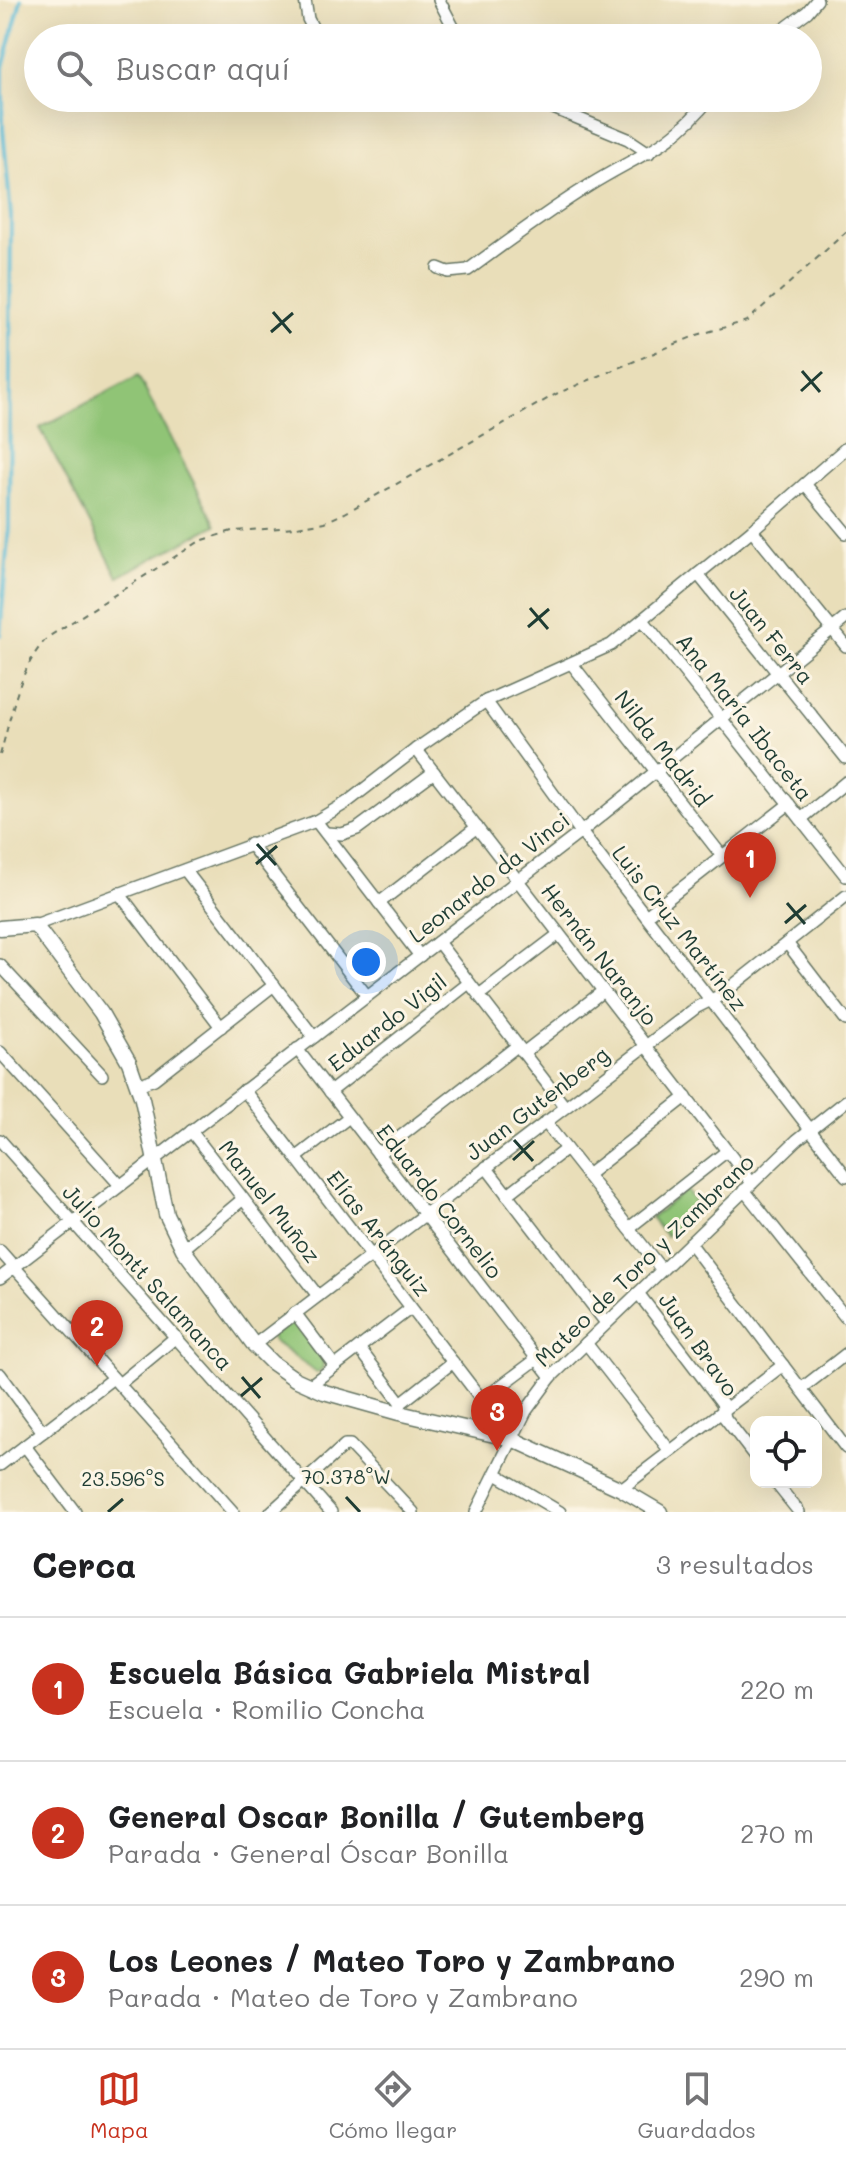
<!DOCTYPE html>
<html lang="es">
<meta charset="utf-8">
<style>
body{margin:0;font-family:Mali,sans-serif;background:#f2f2f2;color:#202124}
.controls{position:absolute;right:24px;bottom:24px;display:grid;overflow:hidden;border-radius:16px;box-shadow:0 8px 32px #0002}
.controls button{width:72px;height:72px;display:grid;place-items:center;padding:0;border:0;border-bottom:2px solid #e0e0e0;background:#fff;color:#202124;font:40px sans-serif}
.you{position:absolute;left:366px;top:962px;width:28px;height:28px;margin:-20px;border:6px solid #fff;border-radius:50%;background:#1a73e8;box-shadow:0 0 0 12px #1a73e833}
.badge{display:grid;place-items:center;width:52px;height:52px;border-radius:50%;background:#c8321e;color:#fff;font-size:26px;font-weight:700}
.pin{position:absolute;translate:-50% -66px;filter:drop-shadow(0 2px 4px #0008)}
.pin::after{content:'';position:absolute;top:42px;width:28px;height:24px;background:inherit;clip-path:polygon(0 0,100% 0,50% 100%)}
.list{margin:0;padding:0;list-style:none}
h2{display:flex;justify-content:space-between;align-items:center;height:104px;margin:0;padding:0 32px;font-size:34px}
h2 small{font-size:26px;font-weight:400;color:#757577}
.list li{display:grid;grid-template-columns:52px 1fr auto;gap:24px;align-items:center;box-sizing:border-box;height:144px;padding:0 32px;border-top:2px solid #e0e0e0}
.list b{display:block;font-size:30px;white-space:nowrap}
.list p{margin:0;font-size:26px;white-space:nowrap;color:#757577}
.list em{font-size:26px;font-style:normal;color:#757577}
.icon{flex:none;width:44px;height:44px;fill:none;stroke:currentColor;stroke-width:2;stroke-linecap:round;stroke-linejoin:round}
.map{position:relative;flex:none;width:846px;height:1512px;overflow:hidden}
.search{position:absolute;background:#fff;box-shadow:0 8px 32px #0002;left:24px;right:24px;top:24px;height:88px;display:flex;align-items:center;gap:20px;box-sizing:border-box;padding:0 28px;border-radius:44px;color:#757577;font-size:30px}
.sheet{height:536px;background:#fff}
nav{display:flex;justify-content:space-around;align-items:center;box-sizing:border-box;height:112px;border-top:2px solid #e0e0e0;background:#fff;font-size:22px;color:#757577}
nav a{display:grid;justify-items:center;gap:4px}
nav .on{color:#c8321e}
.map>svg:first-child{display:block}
.green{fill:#90c476;stroke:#588055;stroke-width:2}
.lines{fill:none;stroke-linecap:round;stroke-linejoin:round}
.stream{stroke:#58bad6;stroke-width:4}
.minor-casing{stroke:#667563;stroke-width:14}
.major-casing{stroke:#667563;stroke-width:17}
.path{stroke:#667563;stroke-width:2;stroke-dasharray:6 6;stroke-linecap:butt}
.minor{stroke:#fff;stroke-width:11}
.major{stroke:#fff;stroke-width:14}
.ticks{fill:none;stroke:#1f3d34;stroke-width:3}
.labels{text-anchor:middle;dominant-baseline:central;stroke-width:6;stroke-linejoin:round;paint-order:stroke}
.street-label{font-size:22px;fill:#1f3d34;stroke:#fcf5e5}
.ticks-label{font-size:20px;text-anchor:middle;fill:#1f3d34;stroke:#fcf5e5;stroke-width:6;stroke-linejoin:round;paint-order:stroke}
</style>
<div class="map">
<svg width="846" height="1512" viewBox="0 0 846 1512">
<rect width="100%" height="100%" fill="#fcf5e5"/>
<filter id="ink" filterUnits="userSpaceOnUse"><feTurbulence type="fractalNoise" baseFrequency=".0125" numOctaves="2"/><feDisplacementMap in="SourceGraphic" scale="16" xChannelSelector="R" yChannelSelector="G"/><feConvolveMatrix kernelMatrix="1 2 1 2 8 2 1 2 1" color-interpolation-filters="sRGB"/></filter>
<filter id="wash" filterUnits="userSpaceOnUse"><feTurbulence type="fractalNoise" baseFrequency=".006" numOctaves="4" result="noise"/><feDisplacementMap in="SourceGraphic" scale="32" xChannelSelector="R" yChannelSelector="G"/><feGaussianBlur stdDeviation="1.8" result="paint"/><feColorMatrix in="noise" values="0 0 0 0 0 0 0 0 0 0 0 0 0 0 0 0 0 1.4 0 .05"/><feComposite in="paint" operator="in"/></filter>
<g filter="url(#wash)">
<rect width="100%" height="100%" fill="#e9deb9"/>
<g class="green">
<path d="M138,376L216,525L118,577L40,428Z"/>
<path d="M686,1190L700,1208L666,1236L651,1218Z"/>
<path d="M295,1319L323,1359V1369L317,1373L273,1341L271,1336Z"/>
</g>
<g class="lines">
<path class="stream" d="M0,635L9,526L11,216L3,129V68L21,0"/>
</g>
</g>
<g filter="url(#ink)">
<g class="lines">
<g class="minor-casing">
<g id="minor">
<path d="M305,0L308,19L318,38"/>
<path d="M439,0L459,38"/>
<path d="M772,38L807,12L817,0"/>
<path d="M529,98L628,139L649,153"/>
<path d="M438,268L448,272L468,270C508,241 548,211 590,185C640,154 671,147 710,98"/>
<path d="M805,484L846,533"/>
<path d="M752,530L846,646"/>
<path d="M698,574L846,758"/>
<path d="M643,620L846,876"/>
<path d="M572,664L722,856"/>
<path d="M486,701L581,832L846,1176"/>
<path d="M416,749L752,1183"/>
<path d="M801,819L846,782"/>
<path d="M316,821L420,956"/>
<path d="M326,833L342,834L357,829L434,772"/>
<path d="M250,844L367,996"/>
<path d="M185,870L314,1037"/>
<path d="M119,893L221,1027"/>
<path d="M379,903L477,827"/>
<path d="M646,916L789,804"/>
<path d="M35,925L316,821L346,803L416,749L486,701L611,645L752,530L846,448"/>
<path d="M438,942L565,1107"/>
<path d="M787,943L846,1020"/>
<path d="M0,965L102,1075"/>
<path d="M479,995L559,934"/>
<path d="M297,1049L551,1377"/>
<path d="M0,1052L120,1185"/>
<path d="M523,1053L603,991"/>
<path d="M138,1085L154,1079L274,985"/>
<path d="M244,1090L482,1400"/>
<path d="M330,1092L469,983"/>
<path d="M545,1122L662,1270"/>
<path d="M191,1131L318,1296"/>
<path d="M0,1140L331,1512"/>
<path d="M378,1154L517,1046"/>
<path d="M296,1158L349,1117"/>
<path d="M486,1167L606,1323"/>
<path d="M587,1175L686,1097"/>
<path d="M744,1190L846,1318"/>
<path d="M507,1195L566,1149"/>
<path d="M629,1228L727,1151"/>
<path d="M690,1243L846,1448"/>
<path d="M183,1249L243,1199"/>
<path d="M0,1251L233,1512"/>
<path d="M0,1278L581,832L846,618"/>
<path d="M638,1293L722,1403L725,1418L756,1458"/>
<path d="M295,1313L335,1366"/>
<path d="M586,1343L670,1451"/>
<path d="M254,1345L697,1007L721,995L846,896"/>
<path d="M359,1348L401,1403"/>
<path d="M0,1374L43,1432"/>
<path d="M119,1384L176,1337"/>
<path d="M309,1386L411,1308"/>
<path d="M801,1389L846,1354"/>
<path d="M399,1413L401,1403L453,1362"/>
<path d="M476,1430L482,1400L537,1359"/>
<path d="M25,1446L75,1512"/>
<path d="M0,1465L113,1378"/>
<path d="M496,1474L560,1512"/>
<path d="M775,1482L799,1512"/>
<path d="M621,1489L783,1365"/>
<path d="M271,1512L345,1445H350L413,1512"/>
<path d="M476,1512L526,1411L551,1377L797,1140L846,1101"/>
</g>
</g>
<g class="major-casing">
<path id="major" d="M0,928L35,925L101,1013L129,1062L142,1099L166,1214L183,1249L254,1345L272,1363L295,1379L324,1392L399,1413L512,1439L621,1489L660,1512"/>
</g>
<path class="path" d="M0,755C12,715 18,668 48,637L200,541L232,531L297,527L325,522L345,513L556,394L697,335L747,321L846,232"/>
<use href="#minor" class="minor"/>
<use href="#major" class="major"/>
</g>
</g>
<path class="ticks" d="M273,312L291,333M271,332L293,313M802,371L820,392M801,391L822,372M530,608L548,629M528,627L549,609M257,844L276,865M256,864L277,846M787,903L805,924M785,923L806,905M514,1140L533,1161M513,1160L534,1141M242,1377L260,1398M241,1396L262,1378M346,1497L360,1512M108,1512L123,1499"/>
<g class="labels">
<g class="street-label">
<text transform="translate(772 635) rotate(51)">Juan Ferra</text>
<text transform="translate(745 717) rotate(52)">Ana María Ibaceta</text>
<text transform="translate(663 748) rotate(52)">Nilda Madrid</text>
<text transform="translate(489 877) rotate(-38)">Leonardo da Vinci</text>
<text transform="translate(680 928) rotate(52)">Luis Cruz Martínez</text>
<text transform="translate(600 954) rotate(52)">Hernán Naranjo</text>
<text transform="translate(387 1022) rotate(-38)">Eduardo Vigil</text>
<text transform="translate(537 1103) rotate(-37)">Juan Gutenberg</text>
<text transform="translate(270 1201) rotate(52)">Manuel Muñoz</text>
<text transform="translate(440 1201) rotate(52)">Eduardo Cornelio</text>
<text transform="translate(379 1233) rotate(52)">Elías Aránguiz</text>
<text transform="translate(644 1260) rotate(-44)">Mateo de Toro y Zambrano</text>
<text transform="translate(148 1277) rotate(48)">Julio Montt Salamanca</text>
<text transform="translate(699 1344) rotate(55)">Juan Bravo</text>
</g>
</g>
<g class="ticks-label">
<text x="346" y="1484">70.378°W</text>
<text x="123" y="1486">23.596°S</text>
</g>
</svg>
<div class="controls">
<button><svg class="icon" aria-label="locate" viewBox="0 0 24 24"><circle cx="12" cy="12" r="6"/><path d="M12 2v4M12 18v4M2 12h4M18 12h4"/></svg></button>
</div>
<div class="you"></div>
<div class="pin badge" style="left:750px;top:898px">1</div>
<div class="pin badge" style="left:97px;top:1366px">2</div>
<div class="pin badge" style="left:497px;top:1451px">3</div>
<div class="search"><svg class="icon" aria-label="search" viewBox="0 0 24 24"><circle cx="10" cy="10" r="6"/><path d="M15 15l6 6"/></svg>Buscar aquí</div>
</div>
<section class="sheet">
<h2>Cerca<small>3 resultados</small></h2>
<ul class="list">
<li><span class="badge">1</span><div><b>Escuela Básica Gabriela Mistral</b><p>Escuela · Romilio Concha</p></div><em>220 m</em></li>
<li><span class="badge">2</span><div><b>General Oscar Bonilla / Gutemberg</b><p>Parada · General Óscar Bonilla</p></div><em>270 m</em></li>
<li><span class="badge">3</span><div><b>Los Leones / Mateo Toro y Zambrano</b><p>Parada · Mateo de Toro y Zambrano</p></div><em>290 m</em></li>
</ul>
</section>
<nav>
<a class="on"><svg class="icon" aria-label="map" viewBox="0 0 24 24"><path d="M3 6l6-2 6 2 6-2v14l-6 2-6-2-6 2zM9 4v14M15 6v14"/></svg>Mapa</a>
<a><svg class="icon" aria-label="directions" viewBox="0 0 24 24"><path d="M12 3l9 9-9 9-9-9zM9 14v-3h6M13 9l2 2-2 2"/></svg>Cómo llegar</a>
<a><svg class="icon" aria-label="saved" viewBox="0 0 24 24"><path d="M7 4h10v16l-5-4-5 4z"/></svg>Guardados</a>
</nav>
